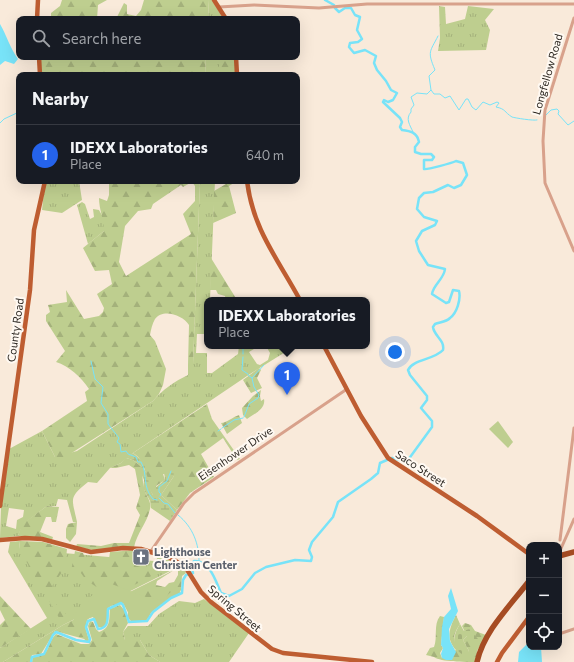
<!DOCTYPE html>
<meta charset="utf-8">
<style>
body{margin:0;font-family:Commissioner,sans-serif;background:#20242c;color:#f1f3f6}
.controls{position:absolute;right:12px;bottom:12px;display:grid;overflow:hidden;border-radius:8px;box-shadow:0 4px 16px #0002}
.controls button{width:36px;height:36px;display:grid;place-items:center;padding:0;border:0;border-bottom:1px solid #363941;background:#171b24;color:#f1f3f6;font:20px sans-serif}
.you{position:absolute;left:395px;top:352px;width:14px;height:14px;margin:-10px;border:3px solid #fff;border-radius:50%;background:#1a73e8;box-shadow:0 0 0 6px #1a73e833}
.badge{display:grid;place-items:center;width:26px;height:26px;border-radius:50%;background:#2563eb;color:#fff;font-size:13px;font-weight:700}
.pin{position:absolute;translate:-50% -33px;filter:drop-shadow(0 1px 2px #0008)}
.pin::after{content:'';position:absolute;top:21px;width:14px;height:12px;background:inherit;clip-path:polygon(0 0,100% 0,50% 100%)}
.popup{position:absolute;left:204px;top:297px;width:166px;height:52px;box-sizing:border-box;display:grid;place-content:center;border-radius:8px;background:#171b24;filter:drop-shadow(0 1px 3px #0005);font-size:13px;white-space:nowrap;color:#9ea1a6}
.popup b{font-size:15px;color:#f1f3f6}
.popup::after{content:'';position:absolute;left:50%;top:100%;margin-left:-8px;border:8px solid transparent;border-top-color:#171b24}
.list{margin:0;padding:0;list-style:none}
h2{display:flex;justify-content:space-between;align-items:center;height:52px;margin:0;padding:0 16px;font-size:17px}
h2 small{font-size:13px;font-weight:400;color:#9ea1a6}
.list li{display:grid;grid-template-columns:26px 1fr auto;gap:12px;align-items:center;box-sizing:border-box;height:60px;padding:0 16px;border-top:1px solid #363941}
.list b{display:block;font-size:15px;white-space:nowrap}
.list p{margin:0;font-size:13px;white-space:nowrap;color:#9ea1a6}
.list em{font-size:13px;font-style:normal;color:#9ea1a6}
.icon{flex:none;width:22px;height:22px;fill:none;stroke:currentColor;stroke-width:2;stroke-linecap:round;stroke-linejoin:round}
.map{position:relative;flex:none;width:574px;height:662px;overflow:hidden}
.search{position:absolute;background:#171b24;box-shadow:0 4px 16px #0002;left:16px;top:16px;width:284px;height:44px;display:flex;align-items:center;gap:10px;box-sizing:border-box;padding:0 14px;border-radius:8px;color:#9ea1a6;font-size:15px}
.panel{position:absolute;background:#171b24;box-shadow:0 4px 16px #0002;left:16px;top:72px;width:284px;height:112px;border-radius:8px}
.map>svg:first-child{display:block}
.grass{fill:url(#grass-tufts);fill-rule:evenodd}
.forest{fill:url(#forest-firs);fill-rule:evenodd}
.wetland{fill:url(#wetland-marsh)}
.cemetery{fill:url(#cemetery-stones)}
.green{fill:#bece8f}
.water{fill:#78e3f8}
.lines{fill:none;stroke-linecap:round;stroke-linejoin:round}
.stream{stroke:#78e3f8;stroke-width:1}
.river{stroke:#78e3f8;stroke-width:2.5}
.minor{stroke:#d8a18b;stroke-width:3}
.major{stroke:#be5d31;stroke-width:4.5}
.highway{stroke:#a64c23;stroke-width:5.5}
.labels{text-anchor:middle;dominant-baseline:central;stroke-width:4;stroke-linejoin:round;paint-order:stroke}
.street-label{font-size:11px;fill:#2d2822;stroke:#fff9f2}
.worship-label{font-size:11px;font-weight:bold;fill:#5b616d;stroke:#fff9f2;text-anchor:start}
</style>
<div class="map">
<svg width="574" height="662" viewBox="0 0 574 662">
<defs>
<pattern id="grass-tufts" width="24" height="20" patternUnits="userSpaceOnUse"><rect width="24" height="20" fill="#bece8f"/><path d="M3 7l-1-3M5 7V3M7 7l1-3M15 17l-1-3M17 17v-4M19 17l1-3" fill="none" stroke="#a4b17b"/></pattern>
<pattern id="forest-firs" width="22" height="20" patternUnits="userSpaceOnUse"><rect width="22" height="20" fill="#bece8f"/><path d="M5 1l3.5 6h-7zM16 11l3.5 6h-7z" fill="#a4b17b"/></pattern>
<pattern id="wetland-marsh" width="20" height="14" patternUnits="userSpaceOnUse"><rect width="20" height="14" fill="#bece8f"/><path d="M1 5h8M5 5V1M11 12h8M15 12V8" fill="none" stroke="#a4b17b"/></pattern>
<pattern id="cemetery-stones" width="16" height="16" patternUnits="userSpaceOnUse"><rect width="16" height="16" fill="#bece8f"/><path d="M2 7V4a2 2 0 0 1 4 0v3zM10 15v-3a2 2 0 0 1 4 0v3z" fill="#a4b17b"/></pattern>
</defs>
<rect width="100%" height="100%" fill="#f9eada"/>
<g class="grass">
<path d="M209,0H212L221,15V19H208Z"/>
<path d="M439,6L445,7L446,24L465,19L468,6L494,9L485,20L490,30L486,50L438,51L440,38Z"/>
<path d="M206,57H219V75H205Z"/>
<path d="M45,181H79L82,200L62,213L42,210Z"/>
<path d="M200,181H215L210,300H207V334H197L196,353H207V373H212L238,354L239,346H259L249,352L257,364L260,365L268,360L270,353L266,346H280L284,348L287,346H295L250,374L133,453L121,463L110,468L97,483L88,482C68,498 72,498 77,522H73L67,500L58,499L56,506H47L23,524L18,536L0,538L1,507L9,449L42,431L55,457L77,451L153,401C162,390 175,381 188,375V365L193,364ZM9,508L24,510L23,517L17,520L16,529L6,526Z"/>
<path d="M82,202L85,204L90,219L94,217L93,209L99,210L104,219V231L88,244L77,205Z"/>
<path d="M20,541L19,549L176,563L180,566L63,625L3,662H0V648L47,618L8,552L10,542Z"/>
<path d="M204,599L249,633L229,662H160L149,655L140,640H125L123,632L128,626H148L159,614L179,601L195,603Z"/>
</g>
<g class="forest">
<path d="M62,0H107L98,5L97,19H51V13L60,6Z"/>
<path d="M144,0H209L208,19H116L124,3L127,5V14L136,16L141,10Z"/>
<path d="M40,57H206L205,75H41Z"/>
<path d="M219,57H235L236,75H219Z"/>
<path d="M109,181H200L193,365H188L189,325C183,315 163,308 155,319C152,324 151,330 150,335L155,341L166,369L163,385L159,394L153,401L70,454L67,459L55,457L42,431L87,401L85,392L89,389C81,377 69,366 56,362L65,351L46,321V315L50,312L48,305L67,302L66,290L84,319L99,316L103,312L104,308L97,294L112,284L109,270L95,271L83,248L104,231C104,219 99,210 99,198L107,201L109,195ZM192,182L195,186V201L183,214L191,234L126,276L119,262L125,226L138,211L151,209L153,204L181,185L183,187Z"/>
<path d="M231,181H237L229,186L236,213L213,223L214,191Z"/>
<path d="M211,258L237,300H226L225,296L218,294L216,290H210Z"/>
<path d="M259,368L261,370L257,378L262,388L251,393L243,380Z"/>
<path d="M261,390L260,396L261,401L264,399C266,409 254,414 247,419L243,415L242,408L253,396Z"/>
<path d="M207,404L212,419L240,459L237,460L223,438L201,454L214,477L190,493L177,510L161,495L174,476L163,474L165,480L156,486V495H153C144,481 149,463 133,453Z"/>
<path d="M239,415L242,423L227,434L221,423C226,423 233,417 239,415Z"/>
<path d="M126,458L133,460L142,467C142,470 143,486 144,488C145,495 152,501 150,509C147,523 137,533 134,547L93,550L76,547L77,544L101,546L114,543H129L140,515L136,508L140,495L135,469L129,465L116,468H110L121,463Z"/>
<path d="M47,506L59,507L56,522H52L51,517H46L40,532L53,537L52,540L18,536L22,524Z"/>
<path d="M77,522L76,534L70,542L66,538V529L68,524Z"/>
<path d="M20,541L43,542L67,549L65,568L52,586V597L57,606L66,614L84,605L98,588L86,580L78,569L73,572L71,571L75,551L83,553L87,564L103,558L109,559L110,552L136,550L135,565L143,568L155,563L158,556L176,563L62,623L19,549Z"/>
<path d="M184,569L186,573L182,576L181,590L179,593L170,597L151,612L147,620H132L123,602L108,607L107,622L92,616L87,620L85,629L88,640L55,631L41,654L32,655L30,662H3L63,625L174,570L157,581L156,585L165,587L169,583L174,582L178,575V571Z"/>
<path d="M0,596L31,629L0,648V625L5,620L0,610Z"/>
<path d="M120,605L125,611L128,623L123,632L125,640H140L149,655L160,662H32L33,657C51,657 46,644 56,634L81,644H89L92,640L88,626L90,621L93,622L96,629L99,632C111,628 109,619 110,609Z"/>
<path d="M456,615L460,624C451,638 453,640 462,654L469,651L463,640L467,636L469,629L465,632L462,626L465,623L471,625L475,631L486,635L477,651L476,662C465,662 441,662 434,657L426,655L430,648L434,647C438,637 433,625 440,616L444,617L441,645L443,648L440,653L442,658L456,650C446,639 449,628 456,615Z"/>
</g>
<path class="wetland" d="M133,453L141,460L145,467L144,469C150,479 148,486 153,495H156V487L165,480L164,471L173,470L174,476L161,495L177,510L170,521L151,508L150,501L143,488L144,480L140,471L142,467L133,460L126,458Z"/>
<path class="cemetery" d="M460,624L464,631L469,629L478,639L473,643L467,636L463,640L469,651L465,656C450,648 453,635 460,624Z"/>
<g class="green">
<path d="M498,421L513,442L508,448L489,429Z"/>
<path d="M109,583L146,597L162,600L173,590L181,592C171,598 162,604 153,611C149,614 149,618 145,621H131L128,618V612L123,603L112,605L107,609V622L103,628L98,627L93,617L87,619L85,627L89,640L86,642L72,616Z"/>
</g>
<g class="water">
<path d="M0,24C7,36 10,48 18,59L14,64L5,61L0,65Z"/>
<path d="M451,588L458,611L449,629L450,641L456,652L452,660H446L442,658L441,654L443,648L441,645L442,627L444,617L451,609L448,596Z"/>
<path d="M529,642V647H541L542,662H518L519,652Z"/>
</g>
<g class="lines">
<g class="stream">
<path d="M431,90L429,76L435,70C427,51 430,52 438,36"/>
<path d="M546,115L551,110L557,109L559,111L558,114L568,125L574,121"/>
<path d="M0,123L4,119L19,112"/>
<path d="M413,132C410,125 405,119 411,112V109L414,105L411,97L417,93L427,94L431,90L434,94H440L445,98L450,96L459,110L466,99H468L472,107L476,110L483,102L490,105L497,102L499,103L496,107C506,109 504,112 512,117C515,118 534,121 537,120"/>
<path d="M243,354V346"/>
<path d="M243,357L242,370L248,374"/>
<path d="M91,361L95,379L103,387L101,403L108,414V424L119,438L117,442L120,444L121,452L126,451L128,454L136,457L138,462H141C148,474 142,487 153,499L157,500"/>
<path d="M248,375L252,378"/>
<path d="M244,417L249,404L258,398L259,395L254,387L252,378L264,365"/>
<path d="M222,428L234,420L243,418"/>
<path d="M218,431L221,429"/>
<path d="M160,496L161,494L159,492V487L167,481L171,471"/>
<path d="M159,498L164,503L168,504L175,513"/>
<path d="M178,515C193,527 199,544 199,561"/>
</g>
<g class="river">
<path d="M325,0L334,5"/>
<path d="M335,8L339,12L345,8H351L355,15L360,17L357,30L362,39L358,42L350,43L349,47L354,53L365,50L376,56L374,63L377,70L386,81L391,90L397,93L393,100L388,102L384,100L383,102L400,118L402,122L400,127L402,130C410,131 417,132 419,142L415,147V152L421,154H431L434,157L432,160H424V169C427,170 452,163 456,161L463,163L467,175L461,185L454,188L448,185L433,192L424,193L419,198L417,209L424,217L437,221L435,225L422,231L416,241L419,251L428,265L445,269C444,279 433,285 432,294L446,303L449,302L453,290L459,291C461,299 457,313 450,318C446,322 440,322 435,324L433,327C434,336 445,340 443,350C434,360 413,359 408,370L410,375L427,396V400L421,408L432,421V427L408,460L404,461L392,458"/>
<path d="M31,662L32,657L44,654L53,635L56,632L76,640L89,642L90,639L86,627L88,621L94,619L98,629C110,628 107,618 108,609L121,603L123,605L129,622L147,621L153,612L171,598L182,593L183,580L186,575L193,573L191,565L194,561C210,560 216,582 221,593L229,596L242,589L255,573L266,567L295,560L311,561L312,557L309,550L312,542L333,517L338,502L371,479L378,473L380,463L387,460"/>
</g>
<g class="minor">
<path d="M219,7L254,5L319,8L367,4H574"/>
<path d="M574,18L545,110L543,141L545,183L574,251"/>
<path d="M560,540L574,428"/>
<path d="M151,551L184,503L194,493L347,389"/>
<path d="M559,553L574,519"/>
<path d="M559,634L574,629"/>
</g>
<g class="major">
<path d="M214,0L226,19"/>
<path d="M37,19L38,0"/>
<path d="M39,57L40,75"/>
<path d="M236,57L237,75"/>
<path d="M247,181C253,230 278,259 300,300"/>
<path d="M324,346L361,416L388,458L477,516L529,554"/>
<path d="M0,506L30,290L34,230L45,181"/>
<path d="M0,540L25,538L42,539L91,552L123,548L141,549L173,559L186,568L201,592L211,602L272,649L283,653L372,662"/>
<path d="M497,662L502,653L529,617"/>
</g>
<g class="highway">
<path d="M559,556L574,552"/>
<path d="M477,662C484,631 510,606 529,581"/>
</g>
</g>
<defs>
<g id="church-square" transform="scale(0.9)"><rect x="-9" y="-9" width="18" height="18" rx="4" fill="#6b7280" stroke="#fff9f2"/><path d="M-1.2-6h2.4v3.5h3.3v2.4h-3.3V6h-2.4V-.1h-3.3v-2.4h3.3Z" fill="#fff"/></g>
</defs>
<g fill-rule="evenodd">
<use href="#church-square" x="141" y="557"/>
</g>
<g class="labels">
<g class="street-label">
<text transform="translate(547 74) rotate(-74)">Longfellow Road</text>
<text transform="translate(15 330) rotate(-82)">County Road</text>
<text transform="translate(235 453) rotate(-34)">Eisenhower Drive</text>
<text transform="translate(421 468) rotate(33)">Saco Street</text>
<text transform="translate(235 608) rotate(40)">Spring Street</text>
</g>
<g class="worship-label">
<text x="154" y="551">Lighthouse<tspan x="154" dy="13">Christian Center</tspan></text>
</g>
</g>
</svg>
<div class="controls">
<button>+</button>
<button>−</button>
<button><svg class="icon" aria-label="locate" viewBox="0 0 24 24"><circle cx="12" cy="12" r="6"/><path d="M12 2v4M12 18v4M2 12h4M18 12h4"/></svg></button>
</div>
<div class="you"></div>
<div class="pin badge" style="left:287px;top:395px">1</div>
<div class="popup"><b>IDEXX Laboratories</b>Place</div>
<div class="search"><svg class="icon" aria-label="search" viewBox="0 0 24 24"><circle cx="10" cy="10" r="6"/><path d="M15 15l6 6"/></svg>Search here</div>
<section class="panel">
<h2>Nearby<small></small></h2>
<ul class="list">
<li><span class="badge">1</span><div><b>IDEXX Laboratories</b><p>Place</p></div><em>640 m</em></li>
</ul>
</section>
</div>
